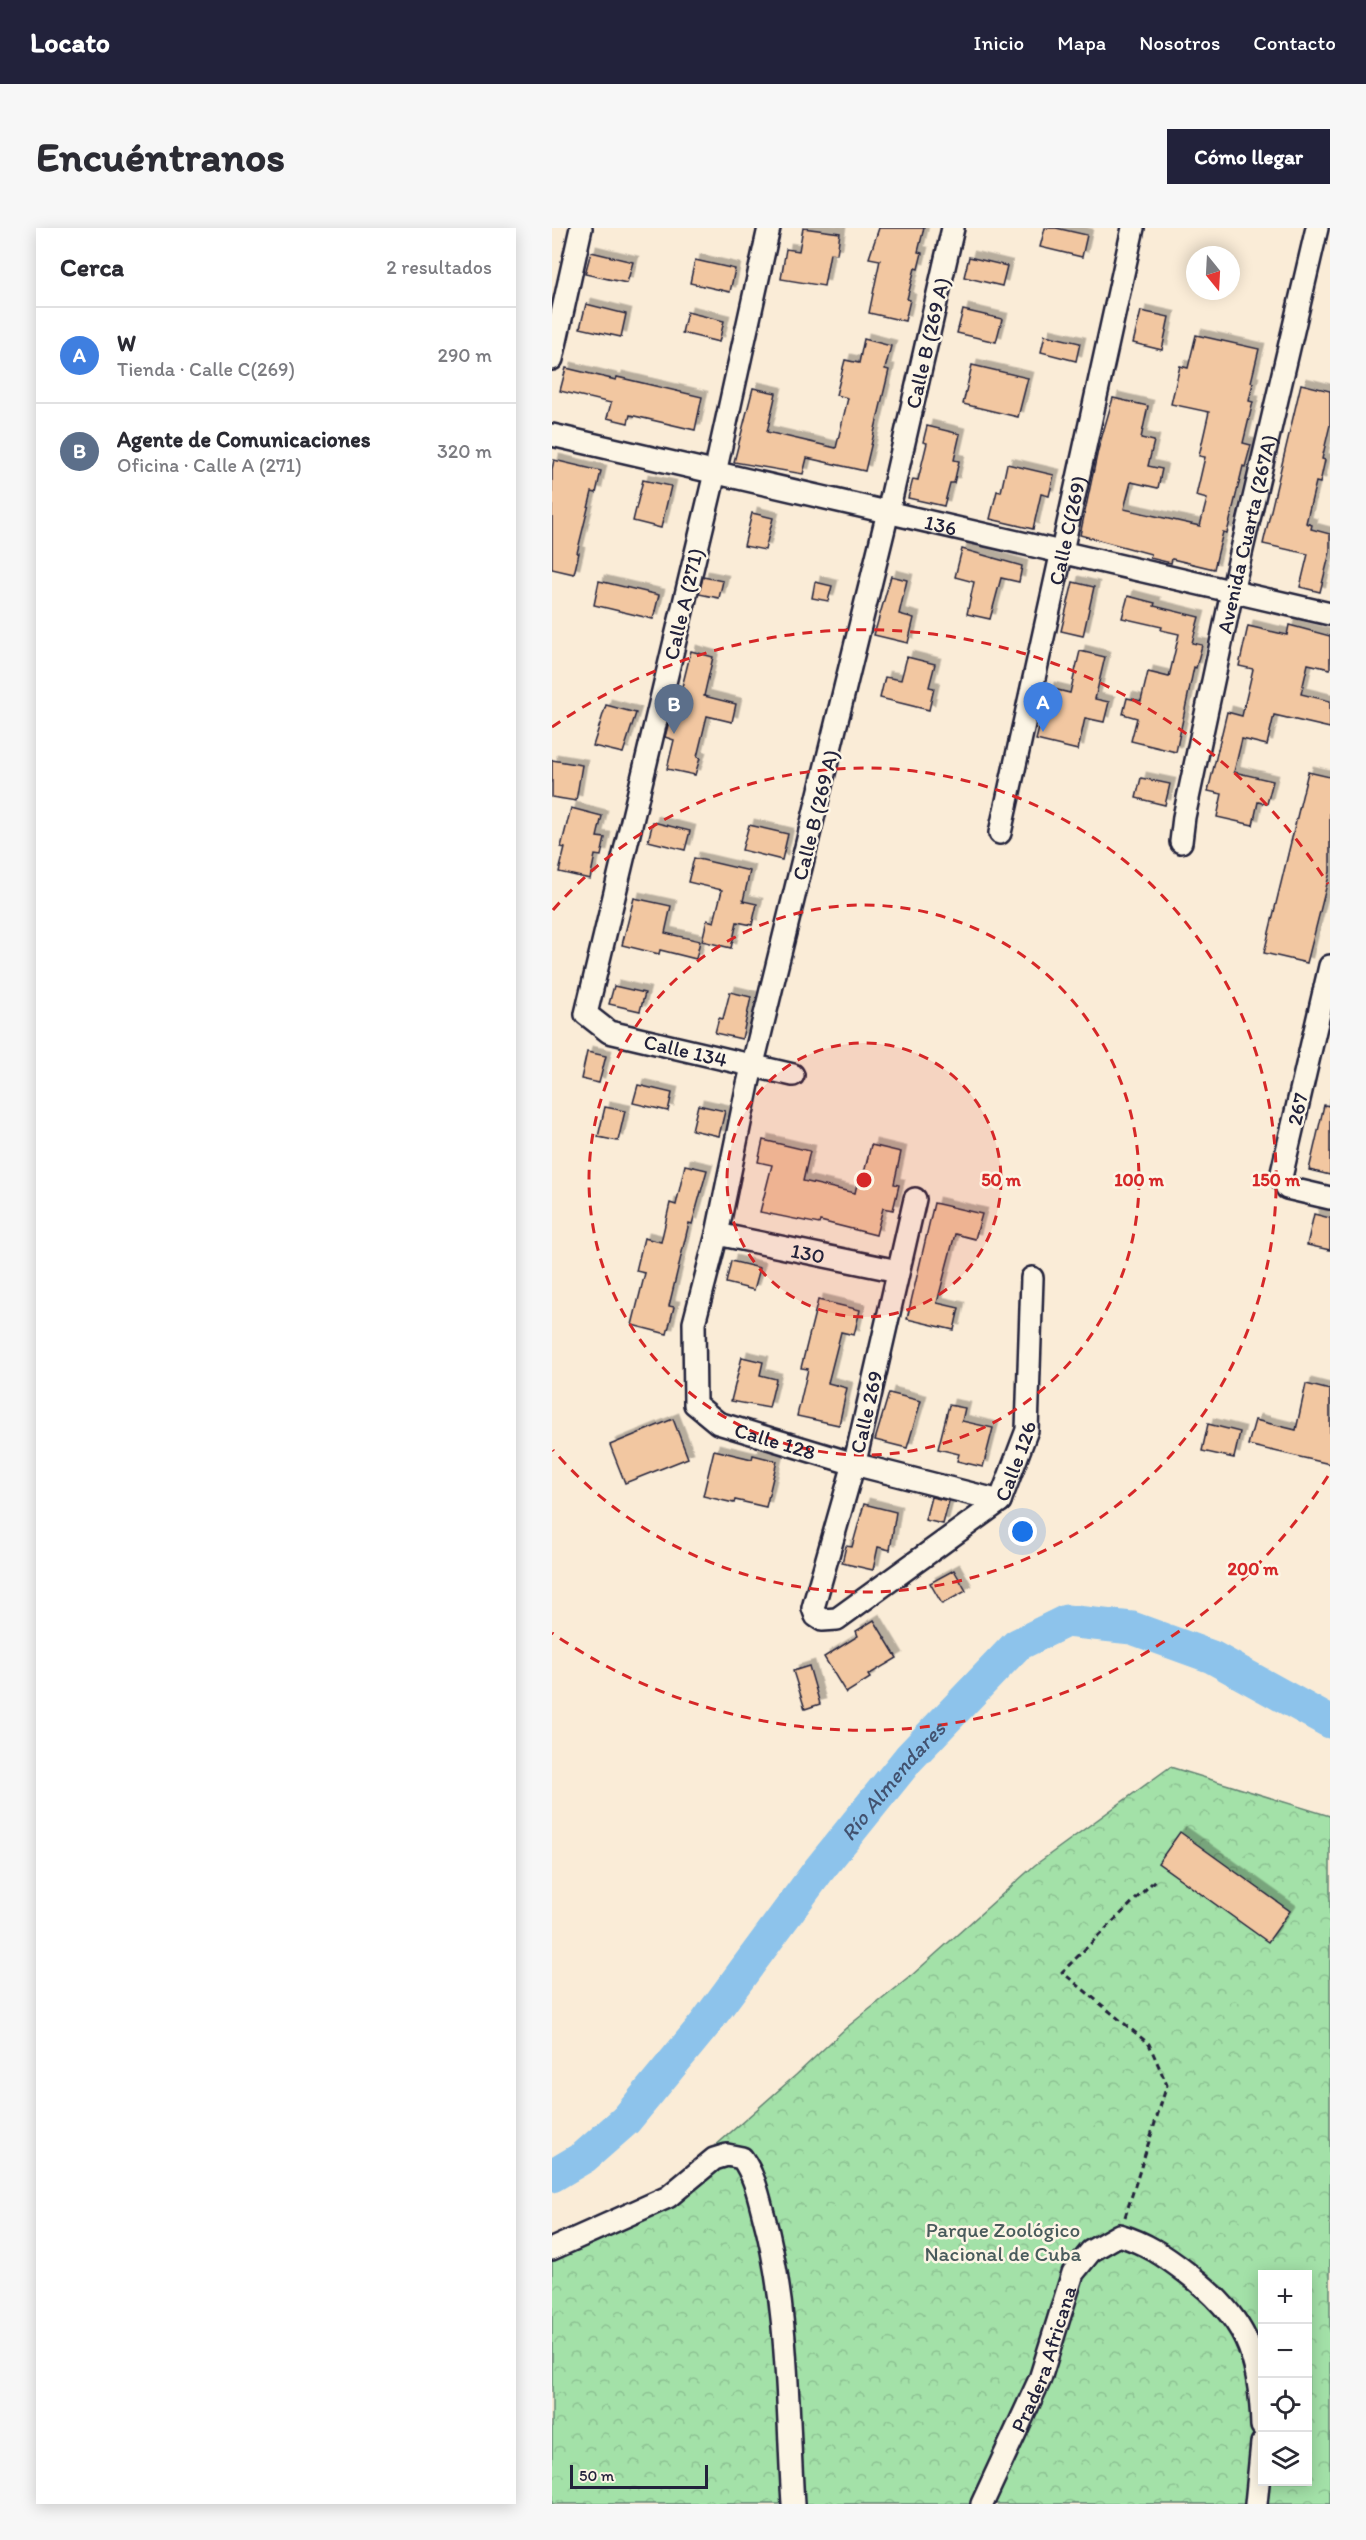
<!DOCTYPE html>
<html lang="es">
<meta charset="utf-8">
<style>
body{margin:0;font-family:Itim,sans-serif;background:#f7f7f7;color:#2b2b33}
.controls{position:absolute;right:18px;bottom:18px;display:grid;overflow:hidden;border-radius:0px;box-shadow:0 3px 15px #0003}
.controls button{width:54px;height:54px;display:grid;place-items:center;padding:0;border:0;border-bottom:2px solid #e1e1e2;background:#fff;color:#2b2b33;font:30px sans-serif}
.compass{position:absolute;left:634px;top:18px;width:54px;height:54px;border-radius:50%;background:#fff;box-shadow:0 3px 15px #0003;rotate:162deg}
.scale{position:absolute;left:18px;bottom:15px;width:138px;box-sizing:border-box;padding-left:6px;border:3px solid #22223b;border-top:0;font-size:16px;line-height:21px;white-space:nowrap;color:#22223b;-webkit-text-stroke:4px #fcf5e5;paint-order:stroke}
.you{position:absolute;left:471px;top:1304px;width:21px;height:21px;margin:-15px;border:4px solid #fff;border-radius:50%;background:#1a73e8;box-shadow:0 0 0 9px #1a73e833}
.badge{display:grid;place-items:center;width:39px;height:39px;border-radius:50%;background:#22223b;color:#fff;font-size:20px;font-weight:700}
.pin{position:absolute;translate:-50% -50px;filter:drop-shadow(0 2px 3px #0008)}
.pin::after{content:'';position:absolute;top:32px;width:21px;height:18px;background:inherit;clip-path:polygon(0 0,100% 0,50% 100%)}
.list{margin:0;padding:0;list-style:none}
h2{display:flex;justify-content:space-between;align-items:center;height:78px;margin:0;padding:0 24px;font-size:26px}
h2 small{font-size:20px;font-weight:400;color:#7c7c81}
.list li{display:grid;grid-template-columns:39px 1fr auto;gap:18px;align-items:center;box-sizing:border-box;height:96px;padding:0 24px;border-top:2px solid #e1e1e2}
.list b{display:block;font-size:22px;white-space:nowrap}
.list p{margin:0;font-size:20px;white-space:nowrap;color:#7c7c81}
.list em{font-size:20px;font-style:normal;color:#7c7c81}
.icon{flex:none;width:33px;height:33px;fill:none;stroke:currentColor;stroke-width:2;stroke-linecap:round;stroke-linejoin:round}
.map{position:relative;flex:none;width:778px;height:2276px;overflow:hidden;border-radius:0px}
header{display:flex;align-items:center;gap:36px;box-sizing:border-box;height:84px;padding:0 30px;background:#22223b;color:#fff}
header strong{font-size:28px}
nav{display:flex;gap:33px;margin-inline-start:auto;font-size:21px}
.intro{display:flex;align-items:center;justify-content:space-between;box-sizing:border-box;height:144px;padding:0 36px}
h1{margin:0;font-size:42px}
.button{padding:15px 27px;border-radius:0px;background:#22223b;color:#fff;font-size:21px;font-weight:700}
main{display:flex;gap:36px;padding:0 36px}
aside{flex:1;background:#fff;border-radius:0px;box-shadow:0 3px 15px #0003}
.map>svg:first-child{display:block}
.park{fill:url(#park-crowns);stroke:#628272;stroke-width:1.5;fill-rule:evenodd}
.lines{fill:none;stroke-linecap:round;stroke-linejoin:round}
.river{stroke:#8dc3eb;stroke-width:33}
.building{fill:#f2c7a1;stroke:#22223b;stroke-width:1.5;filter:url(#shadow)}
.minor-casing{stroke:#22223b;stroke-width:26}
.path{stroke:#22223b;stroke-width:3;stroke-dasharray:6 4.5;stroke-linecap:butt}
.minor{stroke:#fcf5e5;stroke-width:21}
.ring{fill:none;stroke:#d62828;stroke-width:3;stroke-dasharray:10 8}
.labels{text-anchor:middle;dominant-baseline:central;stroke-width:5;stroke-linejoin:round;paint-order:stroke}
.street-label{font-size:21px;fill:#22223b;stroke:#fcf5e5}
.park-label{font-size:21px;fill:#495b5c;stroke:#fcf5e5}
.water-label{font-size:22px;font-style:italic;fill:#425270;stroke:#fcf5e5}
.centre{fill:#d62828;stroke:#fcf5e5;stroke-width:3}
.ring-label{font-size:18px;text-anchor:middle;font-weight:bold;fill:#d62828;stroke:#fcf5e5;stroke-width:5;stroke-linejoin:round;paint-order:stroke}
</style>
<header>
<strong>Locato</strong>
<nav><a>Inicio</a><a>Mapa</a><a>Nosotros</a><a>Contacto</a></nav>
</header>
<div class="intro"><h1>Encuéntranos</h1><a class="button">Cómo llegar</a></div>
<main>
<aside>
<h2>Cerca<small>2 resultados</small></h2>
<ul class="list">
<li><span class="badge" style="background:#3f7fe0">A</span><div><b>W</b><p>Tienda · Calle C(269)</p></div><em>290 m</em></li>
<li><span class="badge" style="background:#5c6f8a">B</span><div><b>Agente de Comunicaciones</b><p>Oficina · Calle A (271)</p></div><em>320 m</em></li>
</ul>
</aside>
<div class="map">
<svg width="778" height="2276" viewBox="0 0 778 2276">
<defs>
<pattern id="park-crowns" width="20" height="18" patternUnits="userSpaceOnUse" patternTransform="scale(1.5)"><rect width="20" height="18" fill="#a3e1a8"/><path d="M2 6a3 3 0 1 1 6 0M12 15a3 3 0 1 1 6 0" fill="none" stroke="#8cc192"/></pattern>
<filter id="shadow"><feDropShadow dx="5.5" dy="-5.5" stdDeviation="0" flood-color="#0004"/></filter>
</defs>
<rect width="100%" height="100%" fill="#faecd7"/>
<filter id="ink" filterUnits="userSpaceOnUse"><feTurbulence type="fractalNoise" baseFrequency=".0167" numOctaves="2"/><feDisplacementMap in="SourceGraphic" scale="12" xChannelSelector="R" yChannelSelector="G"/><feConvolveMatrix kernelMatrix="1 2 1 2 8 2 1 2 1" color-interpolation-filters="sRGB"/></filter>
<g filter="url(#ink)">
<path class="park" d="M618,1539L778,1588V2276H0V2011L114,1961L244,1847L294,1800L359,1748L483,1637ZM710,2046H756V2254H710Z"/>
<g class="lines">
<path class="river" id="s1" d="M0,1948L32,1929L74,1892L153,1796L266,1643L357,1530L465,1417L514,1393L580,1400L660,1429L778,1494"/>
</g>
<g class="building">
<path d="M251,0L288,5L285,26L278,25L272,58L229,51L234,21L247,23Z"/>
<path d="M327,0H372L366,24L370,25L366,41L363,40L355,71L358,72L353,93L317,85L328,32L317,30Z"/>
<path d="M493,0H504L535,7L530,29L488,19Z"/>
<path d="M39,24L81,34L75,55L33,46Z"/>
<path d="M417,29L455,38L450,58L412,49Z"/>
<path d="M143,32L183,41L178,64L138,55Z"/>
<path d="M34,76L74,86L69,109L28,100Z"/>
<path d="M411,82L450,91L444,114L405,105Z"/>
<path d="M589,83L617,89L610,122L581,115Z"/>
<path d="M135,84L172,93L167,114L130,105Z"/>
<path d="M493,107L528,115L524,133L489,124Z"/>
<path d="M644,107L707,121L699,154L701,155L697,173L701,174L691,215L699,217L693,239L691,238L675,305L671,304L662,341L620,331L619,335L598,330L599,326L528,307L546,222L561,170L596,178L589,210L602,213L596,238L610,241L606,260L579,254L572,281L648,298L655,271L644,268L653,229L647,228L657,184L619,176L628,138L636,140Z"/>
<path d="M312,111L339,118L333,141L337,142L313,243L255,230L251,246L182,234L201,160L224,165L215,204L284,220L296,170L284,167L293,132L307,135Z"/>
<path d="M420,137L476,150L466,189L411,176Z"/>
<path d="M14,140L64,152L65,149L150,169L143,202L78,187L76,195L55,190L59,175L8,163Z"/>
<path d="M749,156L778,163V197L770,231L773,232L768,255L764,254L754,295L760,297L759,301L778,306V324L768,364L748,359L756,326L711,316Z"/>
<path d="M375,198L408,206L402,232L407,233L402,255H398L392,278L356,270L361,251L366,252L375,215L371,214Z"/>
<path d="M2,232L49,243L44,265L40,264L25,325H27L22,346L0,341V241Z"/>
<path d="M455,236L502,247L497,268L489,266L481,301L438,291L445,263L449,264Z"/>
<path d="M91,252L119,258L109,300L81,293Z"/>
<path d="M200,285L221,290L213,322L192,318Z"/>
<path d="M410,321L470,338L467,354L449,350L438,391L415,386L422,354L403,349Z"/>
<path d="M339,348L355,352L347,386L362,390L356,415L322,407Z"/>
<path d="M151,349L171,353L167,370L147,366Z"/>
<path d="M47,353L107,367L101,391L42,377Z"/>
<path d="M263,354L280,358L276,373L260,370Z"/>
<path d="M521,354L542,359L531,408L509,403Z"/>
<path d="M576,368L603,375L602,378L647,389L640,415L650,417L644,440L642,439L624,524L579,513L585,490L571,486L575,470L589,473L596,444L617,449L627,406L609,402L610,399L570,390Z"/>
<path d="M737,397L778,408V441L756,436L749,466L778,473V500L722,487L715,517L690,511L682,544L721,553L715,576L706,574L701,597L665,589L670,566L656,563L675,484L690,488L701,441L687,438L696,398L735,407Z"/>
<path d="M139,423L161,429L152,468L184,476L180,494L155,488L145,529L148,530L143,547L115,541L122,512L113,509L125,462L129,463Z"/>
<path d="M528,423L553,429L543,471L557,474L552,494L533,490L526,522L484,512L497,460L518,465Z"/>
<path d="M355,429L383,436L377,459L382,460L377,482L328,470L333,449L349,452Z"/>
<path d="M54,477L84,485L71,525L41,518Z"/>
<path d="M0,532L30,537L24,573L0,569Z"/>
<path d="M756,544L778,549V644L755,735L712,725Z"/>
<path d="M589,550L618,556L613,577L584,570Z"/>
<path d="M19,580L50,588L45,609L53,610L49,628L43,627L38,651L7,644L13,620L9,619Z"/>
<path d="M101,594L138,603L133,622L96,613Z"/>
<path d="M197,597L236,606L230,632L190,622Z"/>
<path d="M142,630L198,643L191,673L205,676L200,697L185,694L179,720L150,713L155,692L162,694L170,662L136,654Z"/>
<path d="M82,670L119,678L113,705L148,713L144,731L108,722L107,726L70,717Z"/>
<path d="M62,758L93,765L88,783L57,776Z"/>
<path d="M178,764L199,769L190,811L163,805L167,790L171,791Z"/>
<path d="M35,824L54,828L47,855L29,851Z"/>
<path d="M86,857L120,865L116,883L81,875Z"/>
<path d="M146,877L173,883L167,908L140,902Z"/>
<path d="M772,877L778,878V947L757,942Z"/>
<path d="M53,879L73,883L66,913L46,909Z"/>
<path d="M211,912L258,923L251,953L303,965L307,948L311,949L319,917L349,924L342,956L347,957L341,982L331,980L324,1007L268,993L267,996L208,984L220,937L206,934Z"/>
<path d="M133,937L155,942L140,996L137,995L117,1078L122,1079L115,1106L80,1097L93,1045L84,1043L92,1010L109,1014L118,975L124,977Z"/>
<path d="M382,975L430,986L423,1011L403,1006L394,1040L385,1075L407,1080L402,1102L355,1091Z"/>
<path d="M762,986L778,990V1022L755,1017Z"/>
<path d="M179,1033L208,1040L202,1062L174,1055Z"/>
<path d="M266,1072L308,1082L302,1107L289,1104L276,1155L295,1160L287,1197L245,1188L256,1141L249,1140Z"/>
<path d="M190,1129L211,1134L208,1147L224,1151L217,1180L179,1173Z"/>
<path d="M754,1156L778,1162V1236L696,1217L703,1192L744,1202Z"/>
<path d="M337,1165L369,1173L355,1220L323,1212Z"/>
<path d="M397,1177L413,1180L410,1193L441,1200L431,1239L405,1233L407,1226L386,1221Z"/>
<path d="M121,1191L136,1230L73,1255L58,1217Z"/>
<path d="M656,1196L688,1204L682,1230L650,1223Z"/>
<path d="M162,1222L200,1231L201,1227L225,1233L214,1279L183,1272L182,1275L151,1268Z"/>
<path d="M379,1269L397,1273L391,1296L373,1292Z"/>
<path d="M312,1276L344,1284L338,1322L326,1319L321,1342L290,1335L294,1318L300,1319Z"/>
<path d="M402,1342L414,1363L390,1376L378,1355Z"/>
<path d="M322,1392L345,1430L316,1447L318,1450L294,1465L272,1429L306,1408L304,1403Z"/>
<path d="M257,1438L268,1476L253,1481L241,1443Z"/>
<path d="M628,1604L738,1683L716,1714L606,1635Z"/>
</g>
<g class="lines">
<g class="minor-casing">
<g id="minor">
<path id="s2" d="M217,0L163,245L34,786L57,804L241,847"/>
<path id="s3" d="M401,0L336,284L196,856L165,1006L142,1095L143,1176L166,1195L302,1236L448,1273"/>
<path d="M0,131L29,0"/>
<path id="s4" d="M0,207L778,386"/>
<path id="s5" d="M448,605L581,0"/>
<path id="s6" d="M629,614L632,589L680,364L765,0"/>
<path d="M778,738L729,949L735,960L778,970"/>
<path id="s7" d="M363,971L305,1225L261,1380L264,1388L270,1392L285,1391L448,1273L475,1202L480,1050"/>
<path id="s8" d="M165,1006L346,1043"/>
<path d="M0,2021L116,1969L162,1931L175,1927L190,1930C202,1947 206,1965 211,1985C237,2079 235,2179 241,2276"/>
<path id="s9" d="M430,2276L488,2151L521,2045L539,2023L567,2007C594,2015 613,2028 635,2045C693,2089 708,2125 710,2198"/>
<path d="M704,2276L710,2215"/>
</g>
</g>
<path class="path" d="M573,1989L615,1857L597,1816L510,1744L605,1650"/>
<use href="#minor" class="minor"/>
</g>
</g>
<circle cx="312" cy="952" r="137" fill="#d62828" fill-opacity=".12"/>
<g class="ring">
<circle cx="312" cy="952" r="137"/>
<circle cx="312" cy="952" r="275"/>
<path d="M1 682A412 412 0 1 1 1 1222"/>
<path d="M776 1248A550 550 0 0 1 0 1405M0 499A550 550 0 0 1 776 656"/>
</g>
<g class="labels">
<g class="street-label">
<text transform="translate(375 115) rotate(-77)">Calle B (269 A)</text>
<text stroke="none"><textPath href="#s4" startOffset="399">136</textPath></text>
<text stroke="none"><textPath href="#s5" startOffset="310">Calle C(269)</textPath></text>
<text stroke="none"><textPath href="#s6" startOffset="315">Avenida Cuarta (267A)</textPath></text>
<text transform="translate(131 376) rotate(-77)">Calle A (271)</text>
<text transform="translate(263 587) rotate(-76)">Calle B (269 A)</text>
<text stroke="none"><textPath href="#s2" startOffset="915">Calle 134</textPath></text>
<text transform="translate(745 881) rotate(-77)">267</text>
<text stroke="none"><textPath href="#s8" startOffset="93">130</textPath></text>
<text transform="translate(314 1184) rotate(-77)">Calle 269</text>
<text stroke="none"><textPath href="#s3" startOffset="1296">Calle 128</textPath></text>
<text stroke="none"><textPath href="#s7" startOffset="696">Calle 126</textPath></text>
<text stroke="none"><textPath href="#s9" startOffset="158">Pradera Africana</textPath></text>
</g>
<g class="park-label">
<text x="451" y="2001">Parque Zoológico<tspan x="451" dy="24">Nacional de Cuba</tspan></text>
</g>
<g class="water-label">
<text stroke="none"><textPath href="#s1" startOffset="525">Río Almendares</textPath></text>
</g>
</g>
<circle cx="312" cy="952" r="9" class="centre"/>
<g class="ring-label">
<text x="449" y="958">50 m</text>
<text x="587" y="958">100 m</text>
<text x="724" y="958">150 m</text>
<text x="701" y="1347">200 m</text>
</g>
</svg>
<div class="controls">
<button>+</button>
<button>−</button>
<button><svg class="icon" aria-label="locate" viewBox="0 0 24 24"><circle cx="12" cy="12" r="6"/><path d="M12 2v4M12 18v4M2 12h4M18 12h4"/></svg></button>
<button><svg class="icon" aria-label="layers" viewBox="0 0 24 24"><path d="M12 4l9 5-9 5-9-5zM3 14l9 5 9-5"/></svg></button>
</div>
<svg class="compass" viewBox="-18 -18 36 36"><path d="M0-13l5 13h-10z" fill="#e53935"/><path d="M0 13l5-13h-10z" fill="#7c7c81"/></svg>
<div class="scale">50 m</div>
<div class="you"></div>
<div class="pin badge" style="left:491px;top:504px;background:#3f7fe0">A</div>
<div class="pin badge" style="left:122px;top:506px;background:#5c6f8a">B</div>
</div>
</main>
